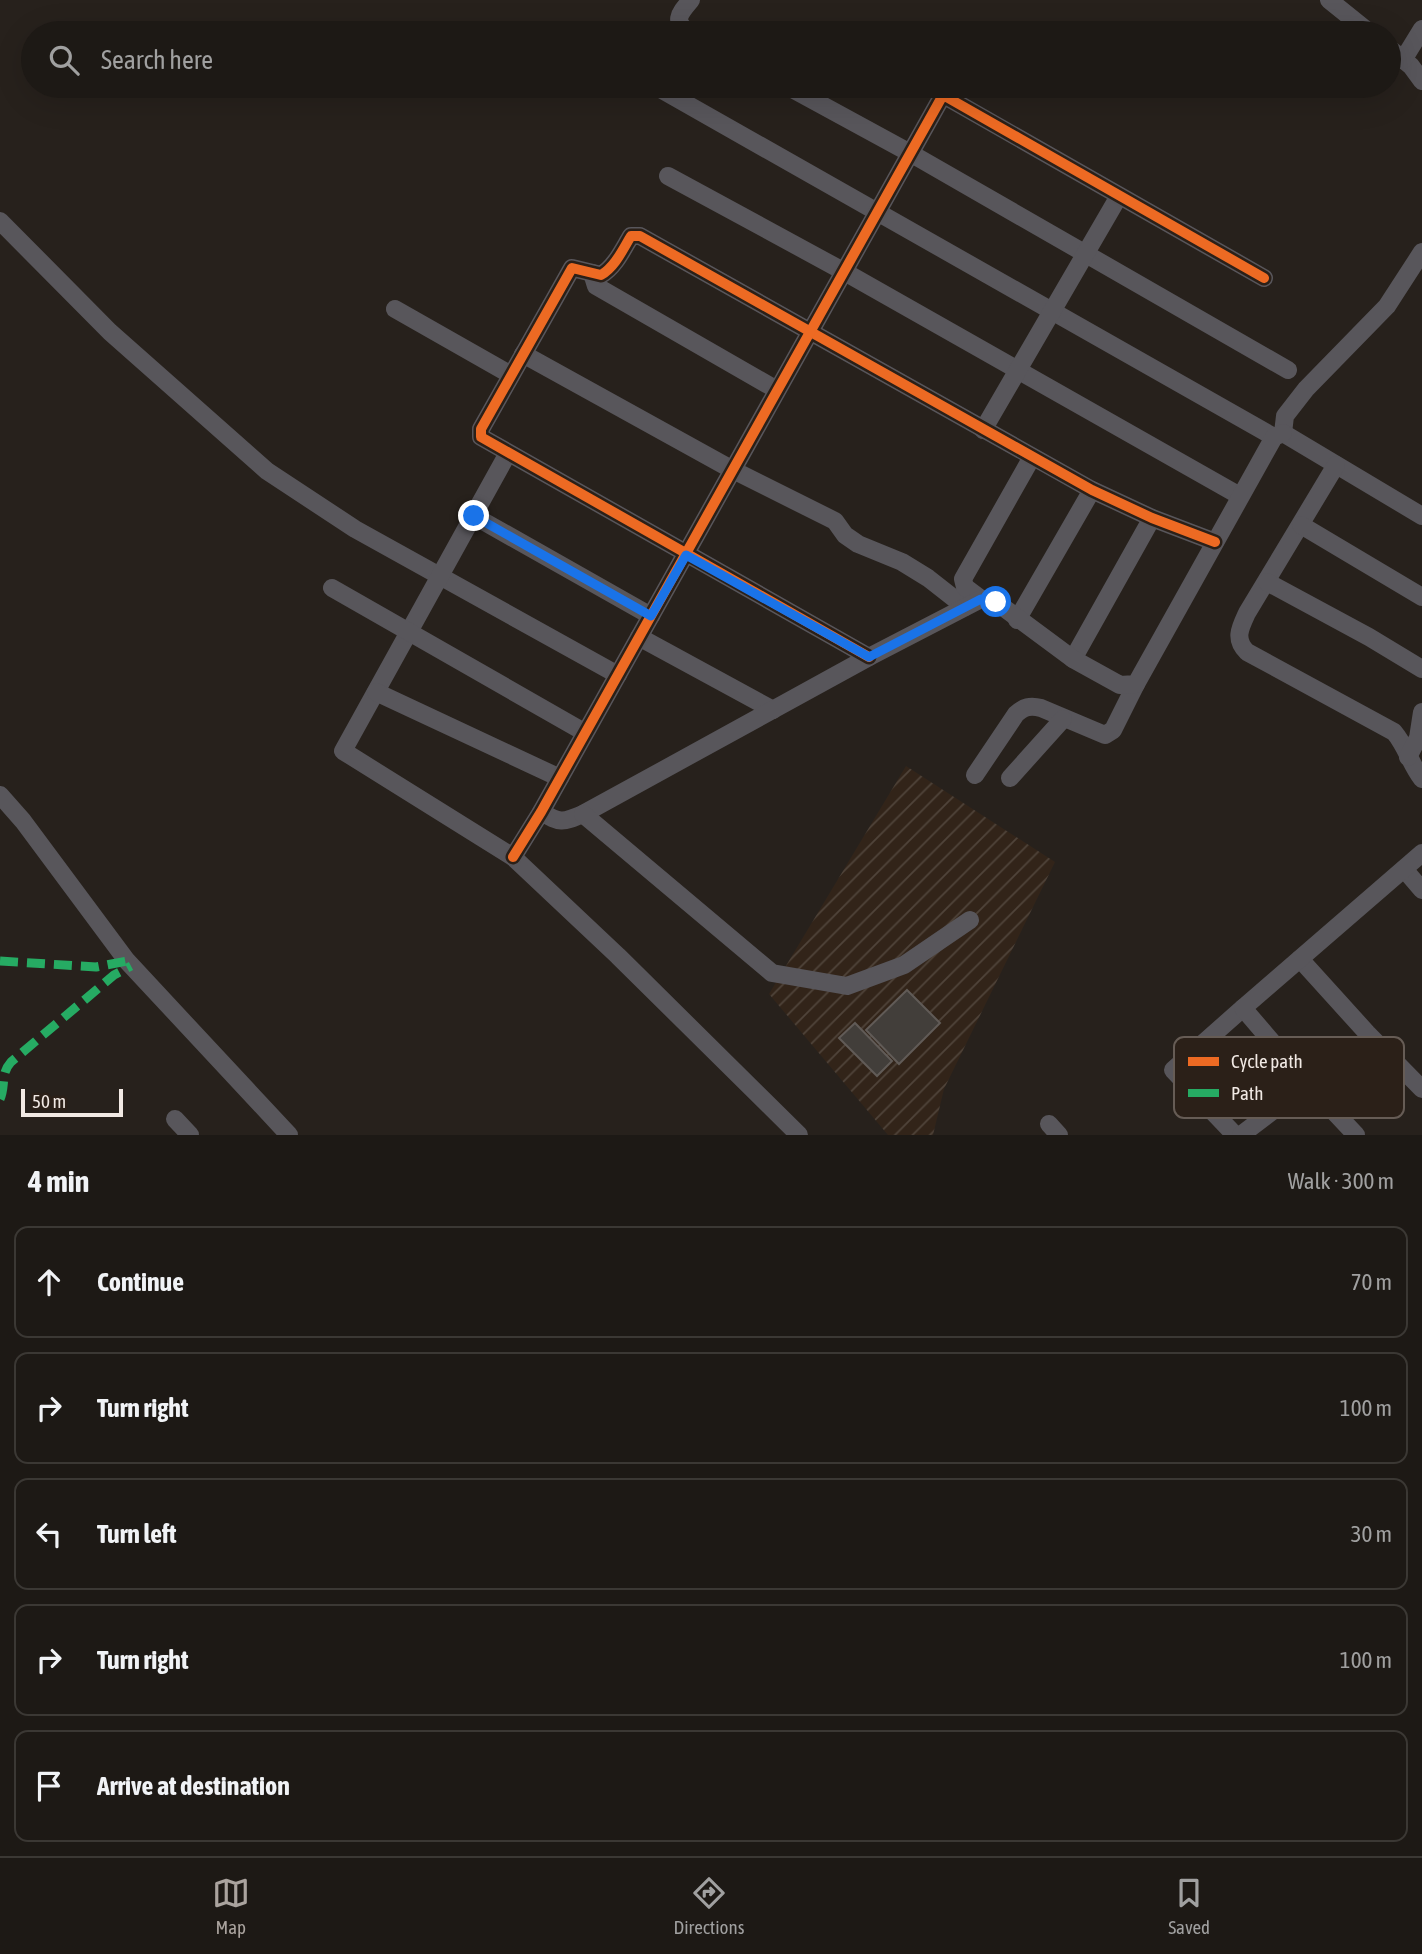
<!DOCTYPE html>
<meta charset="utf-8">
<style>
body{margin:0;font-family:"Asap Condensed",sans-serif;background:#2a2622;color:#f1f3f6}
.scale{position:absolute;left:21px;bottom:18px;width:102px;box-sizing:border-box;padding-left:7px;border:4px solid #f1e9e4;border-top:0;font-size:19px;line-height:24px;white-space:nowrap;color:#f1e9e4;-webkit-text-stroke:5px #2b2018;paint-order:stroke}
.stop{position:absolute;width:21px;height:21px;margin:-16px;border:5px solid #1a73e8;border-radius:50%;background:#fff}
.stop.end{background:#1a73e8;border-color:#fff;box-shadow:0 2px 7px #0008}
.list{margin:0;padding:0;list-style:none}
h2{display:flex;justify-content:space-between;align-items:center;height:91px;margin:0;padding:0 28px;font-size:30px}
h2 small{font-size:23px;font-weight:400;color:#a0a0a0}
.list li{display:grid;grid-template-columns:46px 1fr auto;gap:21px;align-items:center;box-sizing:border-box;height:112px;margin:0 14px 14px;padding:0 14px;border:2px solid #3b3834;border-radius:14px}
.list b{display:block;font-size:26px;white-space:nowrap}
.list em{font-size:23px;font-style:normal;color:#a0a0a0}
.icon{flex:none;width:38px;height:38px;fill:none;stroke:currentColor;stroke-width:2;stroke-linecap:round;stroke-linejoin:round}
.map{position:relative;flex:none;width:1422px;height:1135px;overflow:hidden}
.search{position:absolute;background:#1d1915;box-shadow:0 7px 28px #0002;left:21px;right:21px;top:21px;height:77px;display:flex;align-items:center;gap:18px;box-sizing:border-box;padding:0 24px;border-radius:38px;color:#a0a0a0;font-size:26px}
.sheet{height:721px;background:#1d1915}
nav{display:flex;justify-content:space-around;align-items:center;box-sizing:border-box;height:98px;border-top:2px solid #3b3834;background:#1d1915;font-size:19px;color:#a0a0a0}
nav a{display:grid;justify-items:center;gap:4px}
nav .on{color:#aaa39e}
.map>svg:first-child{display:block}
.industrial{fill:url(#industrial-furrows)}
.building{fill:#423e3a;stroke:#615b57;stroke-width:2}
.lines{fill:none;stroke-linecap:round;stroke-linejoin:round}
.minor{stroke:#58565b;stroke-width:18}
.quiet{stroke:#26ab63;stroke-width:9;stroke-dasharray:18 9;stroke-linecap:butt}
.cycleway-casing{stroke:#2b2018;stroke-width:15}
.cycleway{stroke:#ed6a23;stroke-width:10}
.route{stroke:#1a73e8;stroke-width:9}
.key{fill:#2b2018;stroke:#665c55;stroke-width:2}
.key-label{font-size:19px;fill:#f1e9e4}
</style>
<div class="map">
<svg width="1422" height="1135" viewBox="0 0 1422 1135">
<defs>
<pattern id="industrial-furrows" width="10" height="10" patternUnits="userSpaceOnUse" patternTransform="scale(1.75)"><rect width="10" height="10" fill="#322419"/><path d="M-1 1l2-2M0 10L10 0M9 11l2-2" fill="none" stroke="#50443a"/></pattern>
</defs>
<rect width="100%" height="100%" fill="#27211c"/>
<path class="industrial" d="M906,766L1055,862L944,1089L933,1135H888L769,994Z"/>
<g class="building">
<path d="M907,990L940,1023L899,1064L866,1030Z"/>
<path d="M855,1023L892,1061L877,1076L839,1038Z"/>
</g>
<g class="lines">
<g class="minor">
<path d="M1329,0L1370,33"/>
<path d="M691,33C671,22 680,13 691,0"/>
<path d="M1389,48L1411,66L1422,81"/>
<path d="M1403,60L1422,29"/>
<path d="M655,86L1274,437"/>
<path d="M787,86L910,153L1288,370"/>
<path d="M668,176L843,271L1240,496"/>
<path d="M0,221L110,332L267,471L355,529L618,675"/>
<path d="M592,273L596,286L777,390"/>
<path d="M395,309L511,375"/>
<path d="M523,354L731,469L835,521L845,535L858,544L902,562L928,578L965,607"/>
<path d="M983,430L1119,196"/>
<path d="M1283,433L1285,416L1306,389L1387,306L1422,252"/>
<path d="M1283,433L1422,516"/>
<path d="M508,453L343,751L513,857L618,956L799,1135"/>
<path d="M1336,465L1247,613C1240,628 1234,639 1247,652L1394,732C1406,746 1411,765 1422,779"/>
<path d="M474,516L651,616"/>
<path d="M1301,525L1422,597"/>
<path d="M1267,582L1369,637L1422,669"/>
<path d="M332,588L584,732"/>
<path d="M981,599L965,587L963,579L1032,457"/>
<path d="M1017,620L1092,490"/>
<path d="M639,637L773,710"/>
<path d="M869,657L481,437V429L572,268L601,275C615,267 623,249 631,236H640L1092,490L1152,518L1215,542"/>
<path d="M1073,659L1152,518"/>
<path d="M376,692L560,778"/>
<path d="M1408,757L1418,738L1422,712"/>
<path d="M975,775L1016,714C1024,707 1030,705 1041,708L1105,735L1113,730L1136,684"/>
<path d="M1010,778L1063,719"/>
<path d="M0,795L23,821L127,961L289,1135"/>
<path d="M541,812C560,823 562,823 583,814L869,657L981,599L996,602L1073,659L1120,685L1136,684L1274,437L1283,433"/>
<path d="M583,814L772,973L847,986L904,965L970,920"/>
<path d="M513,857L541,812L943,95L1264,278"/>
<path d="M1404,869L1422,890"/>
<path d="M1300,959L1367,1033L1422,1089"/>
<path d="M175,1119L190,1135"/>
<path d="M1049,1124L1059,1135"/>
<path d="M1235,1135L1173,1070L1243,1008"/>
<path d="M1241,1135L1308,1084"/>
<path d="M1356,1135L1308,1084L1243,1008L1422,853"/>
</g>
<g class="quiet">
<path d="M0,961L96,967L127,961"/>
<path d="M0,1099C6,1086 0,1074 11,1062L114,975L131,966"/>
</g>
<g class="cycleway-casing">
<g id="cycleway">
<path d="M869,657L481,437V429L572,268L601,275C615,267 623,249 631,236H640L1092,490L1152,518L1215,542"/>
<path d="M513,857L541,812L943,95L1264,278"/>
</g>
</g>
<use href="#cycleway" class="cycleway"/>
</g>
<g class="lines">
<path class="route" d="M474,516L651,616L686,555L869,657L981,599L996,602"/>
</g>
<rect x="1174" y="1037" width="230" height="81" rx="10" class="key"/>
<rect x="1188" y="1057" width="31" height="9" fill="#ed6a23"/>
<rect x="1188" y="1089" width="31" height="8" fill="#26ab63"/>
<g class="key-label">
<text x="1231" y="1068">Cycle path</text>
<text x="1231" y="1100">Path</text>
</g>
</svg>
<div class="scale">50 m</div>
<div class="stop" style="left:996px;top:602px"></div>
<div class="stop end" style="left:474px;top:516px"></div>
<div class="search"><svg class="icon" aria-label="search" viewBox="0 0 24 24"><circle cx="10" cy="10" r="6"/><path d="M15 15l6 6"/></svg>Search here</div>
</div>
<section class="sheet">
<h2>4 min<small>Walk · 300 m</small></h2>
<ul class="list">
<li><svg class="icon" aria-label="ahead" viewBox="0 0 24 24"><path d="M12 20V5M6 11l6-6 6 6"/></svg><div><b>Continue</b></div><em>70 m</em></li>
<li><svg class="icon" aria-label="right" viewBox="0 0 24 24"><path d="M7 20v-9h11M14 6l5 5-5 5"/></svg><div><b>Turn right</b></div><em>100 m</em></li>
<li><svg class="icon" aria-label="left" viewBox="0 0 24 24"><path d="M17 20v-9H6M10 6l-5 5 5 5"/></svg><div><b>Turn left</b></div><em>30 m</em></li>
<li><svg class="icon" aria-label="right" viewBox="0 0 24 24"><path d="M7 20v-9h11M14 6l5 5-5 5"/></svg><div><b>Turn right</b></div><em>100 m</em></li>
<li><svg class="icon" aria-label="arrive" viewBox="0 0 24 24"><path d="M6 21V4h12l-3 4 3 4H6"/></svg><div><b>Arrive at destination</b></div></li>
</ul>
</section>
<nav>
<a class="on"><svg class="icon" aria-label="map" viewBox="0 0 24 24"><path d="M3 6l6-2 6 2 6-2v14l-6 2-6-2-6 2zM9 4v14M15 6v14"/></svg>Map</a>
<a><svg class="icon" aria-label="directions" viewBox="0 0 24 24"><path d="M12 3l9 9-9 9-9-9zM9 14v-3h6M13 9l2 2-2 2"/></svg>Directions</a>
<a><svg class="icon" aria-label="saved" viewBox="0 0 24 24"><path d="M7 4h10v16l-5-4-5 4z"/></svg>Saved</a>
</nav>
